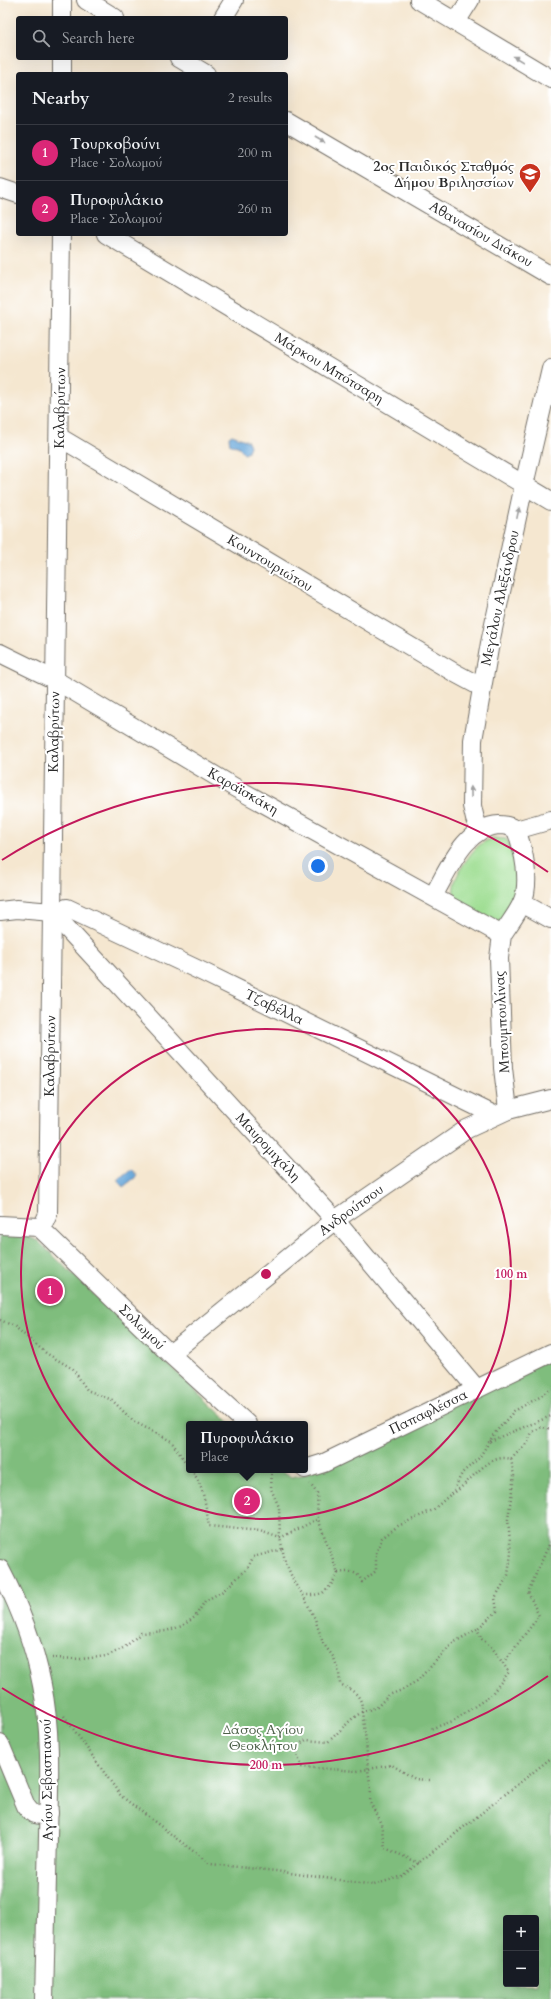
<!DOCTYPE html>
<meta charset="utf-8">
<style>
body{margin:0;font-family:Cardo,serif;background:#20242c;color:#f1f3f6}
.controls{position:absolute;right:12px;bottom:12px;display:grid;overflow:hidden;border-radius:4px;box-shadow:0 4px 16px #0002}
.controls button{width:36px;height:36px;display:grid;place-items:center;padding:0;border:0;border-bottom:1px solid #363941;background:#171b24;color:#f1f3f6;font:20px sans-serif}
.you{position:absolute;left:318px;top:866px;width:14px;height:14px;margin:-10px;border:3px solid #fff;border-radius:50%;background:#1a73e8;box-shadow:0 0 0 6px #1a73e833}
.badge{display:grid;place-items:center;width:26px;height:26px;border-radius:50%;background:#db2777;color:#fff;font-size:13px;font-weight:700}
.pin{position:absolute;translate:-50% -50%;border:2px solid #fff;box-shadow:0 1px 4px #0006}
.popup{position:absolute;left:186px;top:1421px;width:122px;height:52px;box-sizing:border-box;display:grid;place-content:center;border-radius:4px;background:#171b24;filter:drop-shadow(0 1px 3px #0005);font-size:13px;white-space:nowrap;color:#9ea1a6}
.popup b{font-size:15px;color:#f1f3f6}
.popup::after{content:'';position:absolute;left:50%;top:100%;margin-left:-8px;border:8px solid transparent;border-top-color:#171b24}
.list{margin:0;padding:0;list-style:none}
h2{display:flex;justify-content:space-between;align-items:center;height:52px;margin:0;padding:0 16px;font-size:17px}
h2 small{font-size:13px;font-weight:400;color:#9ea1a6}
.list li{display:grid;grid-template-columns:26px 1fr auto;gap:12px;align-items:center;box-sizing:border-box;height:56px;padding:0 16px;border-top:1px solid #363941}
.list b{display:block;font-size:15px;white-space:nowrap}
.list p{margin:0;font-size:13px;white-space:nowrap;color:#9ea1a6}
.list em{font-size:13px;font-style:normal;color:#9ea1a6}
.icon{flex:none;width:22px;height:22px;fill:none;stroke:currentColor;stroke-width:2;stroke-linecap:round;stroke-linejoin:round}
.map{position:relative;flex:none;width:551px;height:1999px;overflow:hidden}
.search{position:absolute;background:#171b24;box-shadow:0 4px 16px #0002;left:16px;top:16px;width:272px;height:44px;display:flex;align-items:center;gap:10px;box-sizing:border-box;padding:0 14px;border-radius:4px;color:#9ea1a6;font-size:15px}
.panel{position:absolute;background:#171b24;box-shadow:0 4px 16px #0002;left:16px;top:72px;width:272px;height:164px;border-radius:4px}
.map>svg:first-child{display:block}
.green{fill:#9fde93;stroke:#65845f}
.forest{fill:#7fbd7d;stroke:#557454;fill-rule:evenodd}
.water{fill:#66a6d9;stroke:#486882}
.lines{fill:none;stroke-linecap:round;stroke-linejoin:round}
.minor-casing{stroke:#726d65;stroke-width:20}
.path{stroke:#726d65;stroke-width:2.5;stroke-dasharray:1 3;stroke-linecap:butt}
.minor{stroke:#fff;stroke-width:18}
.oneway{fill:#a0a0a0}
.ring{fill:none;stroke:#c2185b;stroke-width:2}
.labels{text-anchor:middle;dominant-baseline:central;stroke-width:4;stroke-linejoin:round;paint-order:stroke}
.poi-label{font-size:14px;font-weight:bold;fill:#2b2b2b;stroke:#fff;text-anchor:end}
.street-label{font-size:14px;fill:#2b2b2b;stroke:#fff}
.park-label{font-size:14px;fill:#4e614a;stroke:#fff}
.centre{fill:#c2185b;stroke:#fff;stroke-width:2}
.ring-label{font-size:12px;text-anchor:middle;font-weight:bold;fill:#c2185b;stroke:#fff;stroke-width:4;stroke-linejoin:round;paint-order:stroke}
</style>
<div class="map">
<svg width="551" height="1999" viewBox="0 0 551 1999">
<rect width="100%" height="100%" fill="#fff"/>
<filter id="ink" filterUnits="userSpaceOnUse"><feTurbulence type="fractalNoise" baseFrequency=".025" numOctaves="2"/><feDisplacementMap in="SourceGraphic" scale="8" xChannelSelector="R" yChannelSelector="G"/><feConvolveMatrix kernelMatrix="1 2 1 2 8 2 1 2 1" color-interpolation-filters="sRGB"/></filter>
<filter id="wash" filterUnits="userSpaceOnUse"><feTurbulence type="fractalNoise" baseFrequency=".012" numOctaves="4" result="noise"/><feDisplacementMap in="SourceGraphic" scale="16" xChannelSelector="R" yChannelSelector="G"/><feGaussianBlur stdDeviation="0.9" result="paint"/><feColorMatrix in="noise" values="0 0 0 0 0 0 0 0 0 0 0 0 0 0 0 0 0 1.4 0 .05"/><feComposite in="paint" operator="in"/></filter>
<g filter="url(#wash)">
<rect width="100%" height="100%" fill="#f5e7d0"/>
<path class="green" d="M493,838L506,839C513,848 522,885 518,897C515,906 506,915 501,923C491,921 484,916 476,911C470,908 464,906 459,902C447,891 458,873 465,862C473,850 479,843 493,838Z"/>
<path class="forest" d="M0,1232L20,1233L38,1241L231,1424H189V1470H282L291,1477L306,1474L551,1355V1999H0ZM506,1918H536V1984H506Z"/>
<g class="water">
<path d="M232,435L248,441L250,446L247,453L244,454L238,446L230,445L229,437Z"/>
<path d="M131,1169L137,1176L123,1187L117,1180Z"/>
</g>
</g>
<g filter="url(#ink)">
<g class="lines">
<g class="minor-casing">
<g id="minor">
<path d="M86,0L115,18"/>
<path d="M419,0L551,79"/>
<path d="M62,18V0"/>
<path d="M223,18L234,0"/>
<path d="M456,22L470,0"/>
<path d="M179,58L206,74"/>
<path d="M62,74V58"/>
<path d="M286,121L551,276"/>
<path d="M0,188L18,194"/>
<path d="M106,234L551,501"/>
<path d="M59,437L455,673L481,687"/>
<path d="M0,653L55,680L234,787L502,935C509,924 517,914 522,903C531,883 524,850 516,830C511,826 505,825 499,825C465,826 448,871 433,896"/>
<path d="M480,830L475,819L472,806L473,740L490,643L524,485L551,369"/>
<path d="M516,830L551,820"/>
<path d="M522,903L551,919"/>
<path d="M0,911L17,909L52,912L67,908L203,972L494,1115"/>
<path d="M52,912L335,1220L476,1388"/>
<path d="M502,935L499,958L503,1068L508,1110"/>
<path d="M0,1225L39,1227"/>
<path d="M39,1227L44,1223L48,1214L61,234"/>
<path d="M39,1227L170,1354L247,1424"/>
<path d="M170,1354L335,1220L467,1129L508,1110L551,1099"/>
<path d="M305,1469L324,1463L551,1353"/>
<path d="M0,1569C19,1605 34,1644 42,1685C52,1734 49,1786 48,1836C47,1890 45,1945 44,1999"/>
<path d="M0,1744L26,1806C33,1816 37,1816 49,1813"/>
</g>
</g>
<g class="path">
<path d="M0,1320L14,1326L46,1353L73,1369L87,1390L112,1400L133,1421L171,1441L189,1467"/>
<path d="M490,1441L551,1416"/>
<path d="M511,1459L528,1442L532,1432L542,1427L551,1429"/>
<path d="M191,1470C204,1485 206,1508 209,1526L260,1531L280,1538L318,1519"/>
<path d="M272,1470L271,1489L279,1507L280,1538L285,1561L295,1584L303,1595C325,1596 328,1591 338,1573L318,1519L317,1493L310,1484"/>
<path d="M452,1494C470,1484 487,1452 511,1459L514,1476L508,1519L511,1553L508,1575L495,1598L497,1611L477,1629"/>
<path d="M338,1573C350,1571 358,1571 362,1582L376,1571V1553L382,1538L398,1526L433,1510L453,1492L462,1473L479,1458L494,1434L514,1411L540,1397L551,1388"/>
<path d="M303,1595L315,1619L323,1643L334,1658L339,1673L340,1684C354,1691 363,1696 362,1712L353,1718L328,1742L306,1740L297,1746V1755L302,1767L357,1771L392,1765L415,1779L430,1780"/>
<path d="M52,1658L81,1659L107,1656L125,1647L141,1633L166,1631L182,1626L195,1617L205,1601L223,1591L248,1568L253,1557L283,1549"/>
<path d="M503,1663L539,1616L528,1592L551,1540"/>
<path d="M64,1716L121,1796L210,1864L276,1871L374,1885L402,1876L551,1758"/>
<path d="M419,1863L385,1848L381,1824L370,1802L371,1789L368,1770L366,1741L362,1712L377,1707L389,1695L402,1690L417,1681L453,1643L477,1629L482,1639L493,1649L509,1672L490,1696L453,1721L430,1729"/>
</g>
<use href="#minor" class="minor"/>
</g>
<defs><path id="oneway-solid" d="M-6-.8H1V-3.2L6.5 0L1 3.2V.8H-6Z"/></defs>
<g class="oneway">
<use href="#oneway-solid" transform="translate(518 59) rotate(-149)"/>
<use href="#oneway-solid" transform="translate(320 140) rotate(30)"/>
<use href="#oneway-solid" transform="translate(518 513) rotate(-78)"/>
<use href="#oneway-solid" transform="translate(471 792) rotate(-91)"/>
</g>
</g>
<g class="ring">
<circle cx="266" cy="1274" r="245"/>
<path d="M548 1676A491 491 0 0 1 2 1688M2 860A491 491 0 0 1 548 872"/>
</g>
<defs>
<g id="school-pin" transform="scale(1.15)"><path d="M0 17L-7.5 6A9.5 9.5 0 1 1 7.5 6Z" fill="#c8321e" stroke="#fff"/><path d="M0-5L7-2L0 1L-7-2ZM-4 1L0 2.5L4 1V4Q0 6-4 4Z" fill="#fff"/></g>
</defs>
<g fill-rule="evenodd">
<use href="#school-pin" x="530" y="174"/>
</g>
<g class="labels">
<g class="poi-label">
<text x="514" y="166">2ος Παιδικός Σταθμός<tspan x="514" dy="16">Δήμου Βριλησσίων</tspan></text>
</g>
<g class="street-label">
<text transform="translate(481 234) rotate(30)">Αθανασίου Διάκου</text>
<text transform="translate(329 368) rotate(31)">Μάρκου Μπότσαρη</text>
<text transform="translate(60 408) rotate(-89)">Καλαβρύτων</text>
<text transform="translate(270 563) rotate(31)">Κουντουριώτου</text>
<text transform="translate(500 598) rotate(-78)">Μεγάλου Αλεξάνδρου</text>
<text transform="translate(54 732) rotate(-89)">Καλαβρύτων</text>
<text transform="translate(243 791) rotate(30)">Καραϊσκάκη</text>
<text transform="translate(274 1007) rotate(26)">Τζαβέλλα</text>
<text transform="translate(502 1022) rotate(-93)">Μπουμπουλίνας</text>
<text transform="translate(50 1056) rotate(-89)">Καλαβρύτων</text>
<text transform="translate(268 1147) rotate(47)">Μαυρομιχάλη</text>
<text transform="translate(351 1210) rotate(-36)">Ανδρούτσου</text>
<text transform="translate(142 1327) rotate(44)">Σολωμού</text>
<text transform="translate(428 1412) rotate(-26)">Παπαφλέσσα</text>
<text transform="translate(47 1780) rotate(-91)">Αγίου Σεβαστιανού</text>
</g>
<g class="park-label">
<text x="263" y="1729">Δάσος Αγίου<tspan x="263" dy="16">Θεοκλήτου</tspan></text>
</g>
</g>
<circle cx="266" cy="1274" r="6" class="centre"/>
<g class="ring-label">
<text x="511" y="1278">100 m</text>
<text x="266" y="1769">200 m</text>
</g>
</svg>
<div class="controls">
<button>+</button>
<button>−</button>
</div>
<div class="you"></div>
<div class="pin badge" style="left:50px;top:1291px">1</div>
<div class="pin badge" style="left:247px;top:1501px">2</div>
<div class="popup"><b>Πυροφυλάκιο</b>Place</div>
<div class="search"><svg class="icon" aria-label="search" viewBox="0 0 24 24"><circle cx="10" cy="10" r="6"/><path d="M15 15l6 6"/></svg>Search here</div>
<section class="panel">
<h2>Nearby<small>2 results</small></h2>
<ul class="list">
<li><span class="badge">1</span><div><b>Τουρκοβούνι</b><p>Place · Σολωμού</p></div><em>200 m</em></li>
<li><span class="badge">2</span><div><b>Πυροφυλάκιο</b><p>Place · Σολωμού</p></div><em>260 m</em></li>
</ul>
</section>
</div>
